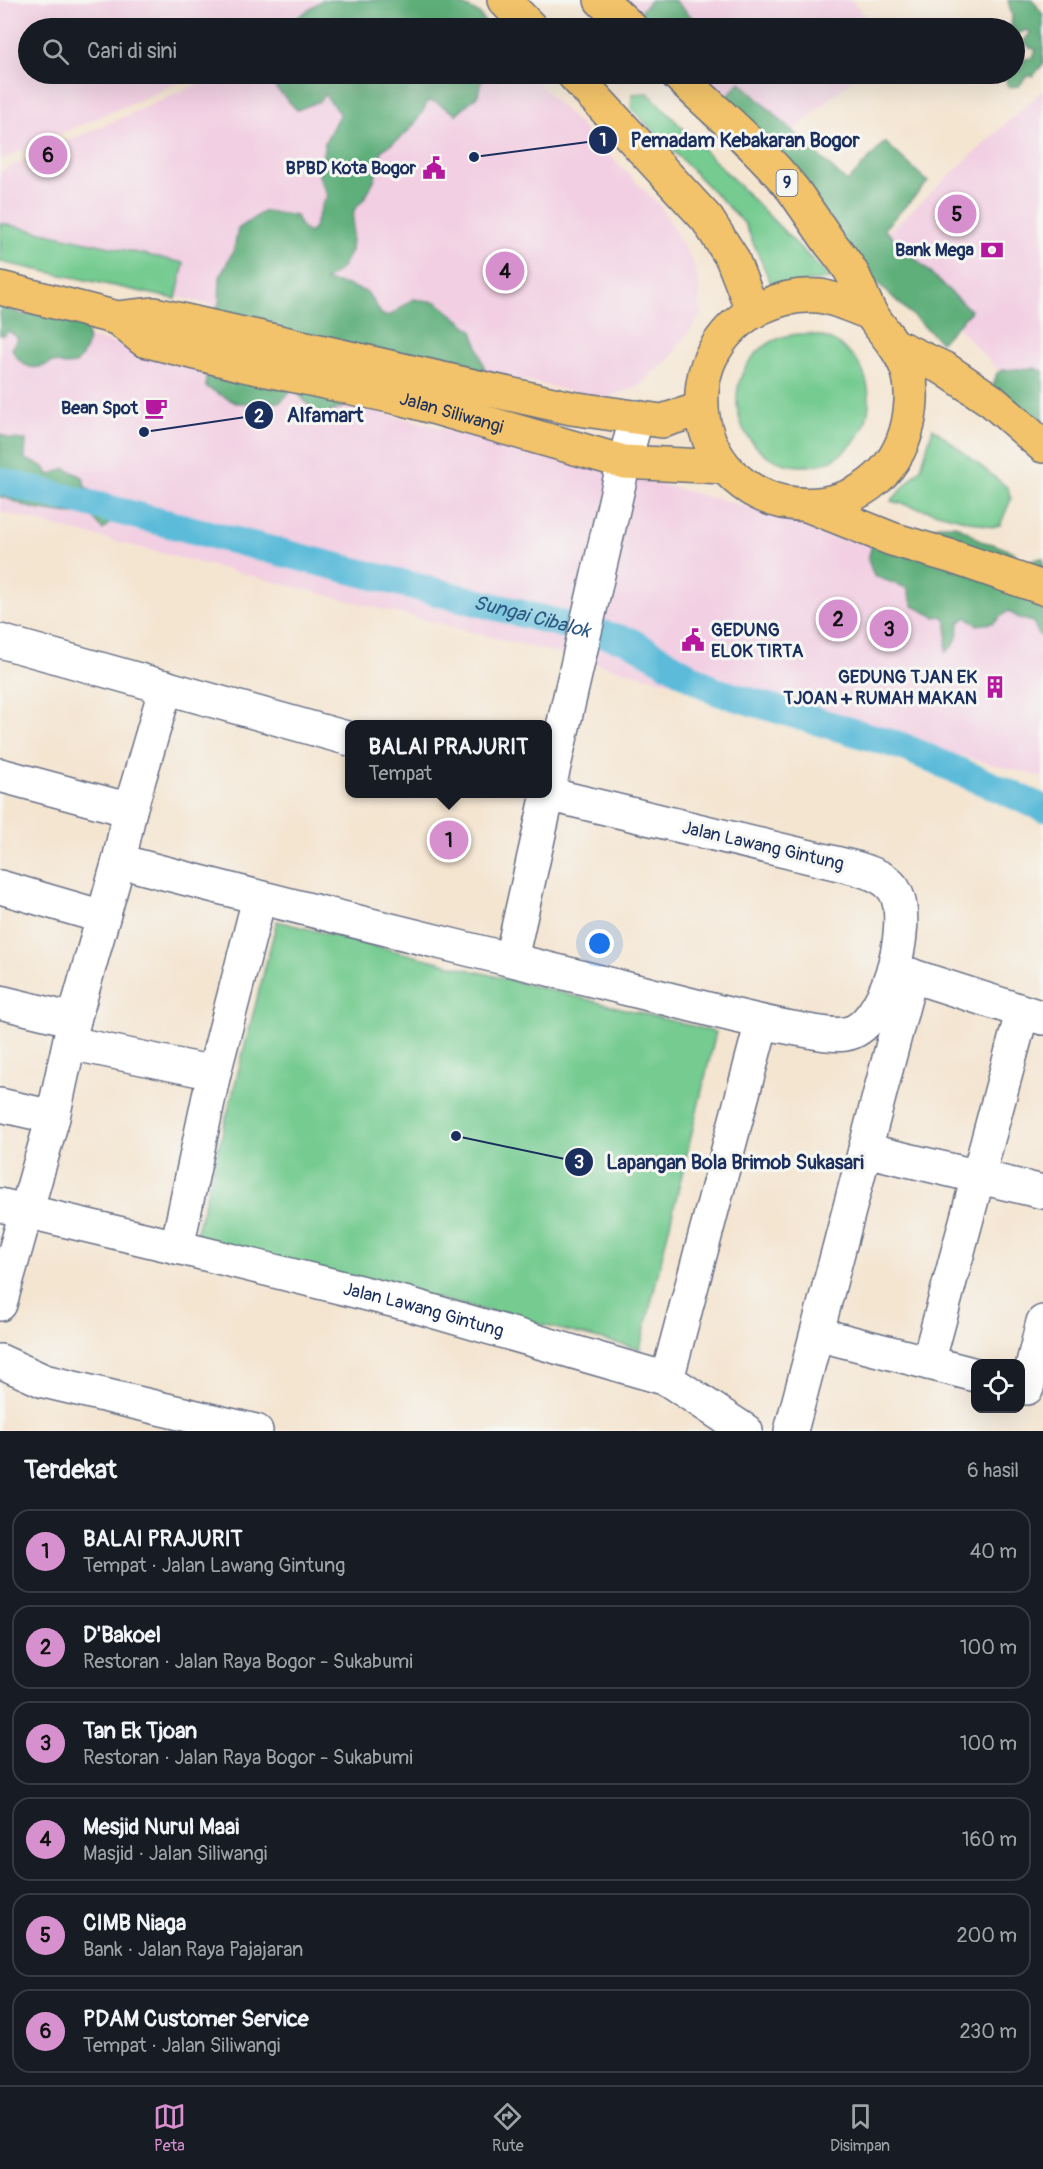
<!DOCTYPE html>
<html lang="id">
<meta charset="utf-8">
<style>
body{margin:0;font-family:Pangolin,sans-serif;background:#242831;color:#f1f3f6}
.controls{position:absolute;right:18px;bottom:18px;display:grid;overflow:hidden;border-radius:12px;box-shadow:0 6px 24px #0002}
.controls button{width:54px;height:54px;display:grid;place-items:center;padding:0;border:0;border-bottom:2px solid #363941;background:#171b24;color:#f1f3f6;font:30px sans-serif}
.you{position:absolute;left:600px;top:944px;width:21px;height:21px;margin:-15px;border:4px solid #fff;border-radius:50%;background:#1a73e8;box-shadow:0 0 0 9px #1a73e833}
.badge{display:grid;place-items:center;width:39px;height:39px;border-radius:50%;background:#d690ce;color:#111;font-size:20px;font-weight:700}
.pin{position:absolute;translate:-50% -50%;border:3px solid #fff;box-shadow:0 2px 6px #0006}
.popup{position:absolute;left:345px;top:720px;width:207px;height:78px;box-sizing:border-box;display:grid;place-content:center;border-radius:12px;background:#171b24;filter:drop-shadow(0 2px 4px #0005);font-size:20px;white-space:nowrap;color:#9ea1a6}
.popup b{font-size:22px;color:#f1f3f6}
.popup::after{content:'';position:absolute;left:50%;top:100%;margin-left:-12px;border:12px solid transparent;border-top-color:#171b24}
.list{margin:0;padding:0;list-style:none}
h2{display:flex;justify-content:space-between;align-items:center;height:78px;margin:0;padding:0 24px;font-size:26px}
h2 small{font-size:20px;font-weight:400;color:#9ea1a6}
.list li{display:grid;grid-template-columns:39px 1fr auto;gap:18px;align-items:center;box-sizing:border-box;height:84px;margin:0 12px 12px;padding:0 12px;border:2px solid #363941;border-radius:18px}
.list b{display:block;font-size:22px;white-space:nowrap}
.list p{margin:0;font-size:20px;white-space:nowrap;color:#9ea1a6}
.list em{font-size:20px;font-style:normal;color:#9ea1a6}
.icon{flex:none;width:33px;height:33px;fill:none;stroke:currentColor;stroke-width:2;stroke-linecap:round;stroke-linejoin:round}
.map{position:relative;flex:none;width:1043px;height:1431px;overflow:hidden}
.search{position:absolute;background:#171b24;box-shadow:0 6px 24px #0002;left:18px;right:18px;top:18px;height:66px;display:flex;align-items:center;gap:15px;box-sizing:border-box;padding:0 21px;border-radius:33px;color:#9ea1a6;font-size:22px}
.sheet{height:654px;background:#171b24}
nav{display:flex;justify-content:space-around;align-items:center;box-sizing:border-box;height:84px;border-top:2px solid #363941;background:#171b24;font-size:16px;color:#9ea1a6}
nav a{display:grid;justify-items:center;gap:3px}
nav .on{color:#d690ce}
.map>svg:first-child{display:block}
.built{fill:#f2cfe2}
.green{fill:#74cb90;stroke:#487d77;stroke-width:1.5}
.forest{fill:#5faf7a;stroke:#3d6f6c;stroke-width:1.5}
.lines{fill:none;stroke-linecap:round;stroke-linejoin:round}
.canal{stroke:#5bbbd9;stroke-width:28}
.minor-casing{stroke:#676f86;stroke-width:36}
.major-casing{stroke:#676f86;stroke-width:36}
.highway-casing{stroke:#676f86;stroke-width:36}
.minor{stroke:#fff;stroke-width:33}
.major{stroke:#f2c36a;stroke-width:33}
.highway{stroke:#f2c36a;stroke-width:33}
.labels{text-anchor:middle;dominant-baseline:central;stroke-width:6;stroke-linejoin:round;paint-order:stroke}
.shield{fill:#f6f6f2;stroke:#5d6b8a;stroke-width:1.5}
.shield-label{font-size:16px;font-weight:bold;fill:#1b2f5e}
.poi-label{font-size:18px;font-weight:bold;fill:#1b2f5e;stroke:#f6f6f2;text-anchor:end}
.street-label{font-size:18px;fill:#1b2f5e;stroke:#f6f6f2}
.water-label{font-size:20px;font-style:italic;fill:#2e5983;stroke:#f6f6f2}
.leader{fill:none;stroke:#1b2f5e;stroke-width:2}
.callout-dot{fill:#1b2f5e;stroke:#f6f6f2;stroke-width:2}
.mark-label{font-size:18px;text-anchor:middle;font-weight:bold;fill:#fff}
.callout-label{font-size:20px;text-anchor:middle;font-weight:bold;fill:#1b2f5e;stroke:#f6f6f2;stroke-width:6;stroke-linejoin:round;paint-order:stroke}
</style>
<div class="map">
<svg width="1043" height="1431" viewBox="0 0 1043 1431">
<rect width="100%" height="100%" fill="#f6f6f2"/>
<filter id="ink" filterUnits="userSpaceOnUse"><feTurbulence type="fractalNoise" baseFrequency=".0167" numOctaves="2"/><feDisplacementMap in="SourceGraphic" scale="12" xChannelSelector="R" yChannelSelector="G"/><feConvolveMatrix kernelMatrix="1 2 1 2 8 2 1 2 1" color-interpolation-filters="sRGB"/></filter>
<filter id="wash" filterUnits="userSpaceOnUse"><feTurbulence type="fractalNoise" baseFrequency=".008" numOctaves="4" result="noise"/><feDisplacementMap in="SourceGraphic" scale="24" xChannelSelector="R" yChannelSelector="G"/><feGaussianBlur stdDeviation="1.35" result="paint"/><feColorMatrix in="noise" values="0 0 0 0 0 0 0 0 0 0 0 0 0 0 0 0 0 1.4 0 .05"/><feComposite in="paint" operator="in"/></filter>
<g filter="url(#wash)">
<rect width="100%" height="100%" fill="#f4e5d1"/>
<g class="built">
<path d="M0,0H367L302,28H28V74H199L0,160Z"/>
<path d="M598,0H850L878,28H625Z"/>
<path d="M221,74H529L660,206L693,262L698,281L701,315L670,358L637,387L603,399L0,254V171Z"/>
<path d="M669,74H858L756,164Z"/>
<path d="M1043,90V418L877,242Z"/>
<path d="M0,314L1043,583V777L0,512Z"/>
</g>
<g class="green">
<path d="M648,93L831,279L796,283L775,293L745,224L631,108L633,94Z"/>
<path d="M0,223L184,263L176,299L0,262Z"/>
<circle cx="803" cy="400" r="66"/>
<path d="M933,428L1008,488L1011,499L1000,525L992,527L891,501L921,468Z"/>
<path d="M277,921L716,1032L640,1349L195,1239Z"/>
</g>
<g class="forest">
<path d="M322,0H456C471,13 477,5 488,28H288L294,20Z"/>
<path d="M651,0H674L703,28H643L633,19Z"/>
<path d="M1008,0H1033L1043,15V64L1033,76H1027L1019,86L1008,87L1005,78L1008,74H1014L1015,70H1021L1024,59L1033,58L1036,49L1030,48L1024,41L1031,32L1026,30L1016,35L1014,28H1011L1012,16Z"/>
<path d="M273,74H494L481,81L478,95L456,114L436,102L428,101C416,126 406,136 382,150L375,178L365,198L354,210L351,251L342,268L325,281L344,284L367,292L382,315L389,316L413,299L437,302L473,331L485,370L480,377L362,399L319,417L294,389L280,402L236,403L206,387L204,326L219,304L220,277L234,249L238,229L264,211L296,216L300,225L308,233L313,230L324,200L328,197L319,176L325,142L340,113L324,94L320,101L297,110L272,84Z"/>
<path d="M740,82L847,182L885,142L928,182L884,229L971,311L941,342L703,121Z"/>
<path d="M0,302L24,316L43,307C52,311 77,320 83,325C94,336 84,355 76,364L65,365L52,362C33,373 21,367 12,349L18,338L8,331L4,335H0Z"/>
<path d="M1034,368L1043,371V421L1037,417L1029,425L990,396L997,373L1003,370Z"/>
<path d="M0,434L10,439L26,440L25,459L43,466L50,475L65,468L83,477L85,487L106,499L115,518L103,530L90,515C70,514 51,513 32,508C20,505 12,498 0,497Z"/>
<path d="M939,525H955L972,534L980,541L993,544L1014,552L1023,567L1036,559L1043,558V636L1039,635L1033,622L1019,618L1008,611L993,623L977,625L967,617L959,622C959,634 956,645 946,652L947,622L942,616L935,617L913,606L907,588L874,576L868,560L873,540L919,535Z"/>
</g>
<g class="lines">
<path class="canal" id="s1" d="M0,481L630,641L715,691L904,747L1043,808"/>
</g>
</g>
<g filter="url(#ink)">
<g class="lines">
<g class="minor-casing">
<g id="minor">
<path d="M0,641L350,739"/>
<path d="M0,775L130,810"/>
<path d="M548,792L624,462L637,417"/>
<path d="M119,861C288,906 458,946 628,989C683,1002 737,1018 792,1028C809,1031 828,1036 845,1034C886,1029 912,925 896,893C888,877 870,873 856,868L547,794"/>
<path d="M0,887L103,917"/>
<path id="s2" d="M259,899L214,1073L177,1247L408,1304L667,1379L746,1431"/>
<path d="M511,959L548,794"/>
<path d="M894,970L1043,1018"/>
<path d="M0,1002L74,1020"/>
<path d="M70,1043L214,1073"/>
<path d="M0,1105L53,1117"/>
<path d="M865,1150L1043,1192"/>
<path d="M0,1205L177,1247"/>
<path d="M0,1304L53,1117L74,1020L119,861L130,810L166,687"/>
<path d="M817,1334L976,1375"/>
<path d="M0,1361L44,1381L256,1431"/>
<path d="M928,1363L1022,1013"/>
<path d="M667,1379L762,1022"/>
<path d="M1027,1388L1043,1322"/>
<path d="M791,1431L911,975"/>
</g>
</g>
<g class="major-casing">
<g id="major">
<path d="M0,288L117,318L155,314L571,408L662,421L701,409"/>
<path id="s3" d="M117,318L144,340L244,365L404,399L624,462L724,467"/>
</g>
</g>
<g class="highway-casing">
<g id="highway">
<path d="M504,0L531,28"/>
<path d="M601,0L631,28"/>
<path d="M573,74L707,219L732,258L753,312"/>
<path d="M677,74C716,112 760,148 794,191C806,208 818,226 830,243C838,253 847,263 853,275C860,288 864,302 871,314C885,335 903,351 909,376C913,392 911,409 908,424C884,532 729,531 704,423C699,398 702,369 716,348C737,313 779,293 819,296C836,298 855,308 870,313"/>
<path d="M898,347L945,369L992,401L1043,446"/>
<path d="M807,505L892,539L953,557L1043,588"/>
</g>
</g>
<use href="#minor" class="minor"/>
<use href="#major" class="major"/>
<use href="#highway" class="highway"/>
</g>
</g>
<defs>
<g id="civic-bare" transform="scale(1.8)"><path d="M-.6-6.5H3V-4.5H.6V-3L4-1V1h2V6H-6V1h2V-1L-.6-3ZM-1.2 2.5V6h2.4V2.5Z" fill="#b5179e" stroke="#f6f6f2" stroke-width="2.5" paint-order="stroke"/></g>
<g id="bank-bare" transform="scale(1.8)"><path d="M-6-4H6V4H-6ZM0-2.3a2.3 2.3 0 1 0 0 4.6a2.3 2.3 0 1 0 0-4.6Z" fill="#b5179e" stroke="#f6f6f2" stroke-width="2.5" paint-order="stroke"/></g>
<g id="cafe-bare" transform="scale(1.8)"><path d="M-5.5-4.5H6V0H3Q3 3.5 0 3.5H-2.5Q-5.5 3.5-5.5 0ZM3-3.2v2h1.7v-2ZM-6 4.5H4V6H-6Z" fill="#b5179e" stroke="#f6f6f2" stroke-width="2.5" paint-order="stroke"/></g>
<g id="building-bare" transform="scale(1.8)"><path d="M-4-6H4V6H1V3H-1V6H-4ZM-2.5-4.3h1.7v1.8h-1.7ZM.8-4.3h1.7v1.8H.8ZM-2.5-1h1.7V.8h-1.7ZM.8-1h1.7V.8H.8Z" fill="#b5179e" stroke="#f6f6f2" stroke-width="2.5" paint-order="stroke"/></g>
</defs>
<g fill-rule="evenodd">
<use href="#civic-bare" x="434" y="168"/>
<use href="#bank-bare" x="992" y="250"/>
<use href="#cafe-bare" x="156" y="408"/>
<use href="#civic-bare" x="693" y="640"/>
<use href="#building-bare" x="995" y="687"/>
</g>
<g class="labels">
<rect class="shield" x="776.5" y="170" width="21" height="26" rx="4.5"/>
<g class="shield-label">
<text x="787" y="183">9</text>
</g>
<g class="poi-label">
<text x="416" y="168">BPBD Kota Bogor</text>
<text x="974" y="250">Bank Mega</text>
<text x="138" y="408">Bean Spot</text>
<text x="711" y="630" text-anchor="start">GEDUNG<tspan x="711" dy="21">ELOK TIRTA</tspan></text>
<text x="977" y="677">GEDUNG TJAN EK<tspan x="977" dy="21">TJOAN + RUMAH MAKAN</tspan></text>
</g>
<g class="street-label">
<text stroke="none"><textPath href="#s3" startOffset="351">Jalan Siliwangi</textPath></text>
<text transform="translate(763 846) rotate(13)">Jalan Lawang Gintung</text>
<text stroke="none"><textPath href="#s2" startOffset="612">Jalan Lawang Gintung</textPath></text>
</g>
<g class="water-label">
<text stroke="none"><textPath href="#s1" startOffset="549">Sungai Cibalok</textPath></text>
</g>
</g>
<path class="leader" d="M474 157L603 140M144 432L259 415M456 1136L579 1162"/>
<g class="callout-dot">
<circle cx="474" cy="157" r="6"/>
<circle cx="144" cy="432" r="6"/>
<circle cx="456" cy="1136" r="6"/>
<circle cx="603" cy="140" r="15"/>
<circle cx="259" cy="415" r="15"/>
<circle cx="579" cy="1162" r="15"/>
</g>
<g class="mark-label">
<text x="603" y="146">1</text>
<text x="259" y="422">2</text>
<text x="579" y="1168">3</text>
</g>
<g class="callout-label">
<text x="745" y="147">Pemadam Kebakaran Bogor</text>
<text x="325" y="422">Alfamart</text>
<text x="735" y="1169">Lapangan Bola Brimob Sukasari</text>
</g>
</svg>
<div class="controls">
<button><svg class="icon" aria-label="locate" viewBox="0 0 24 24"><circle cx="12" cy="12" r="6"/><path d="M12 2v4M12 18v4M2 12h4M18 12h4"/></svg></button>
</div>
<div class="you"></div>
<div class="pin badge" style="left:449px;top:840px">1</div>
<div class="popup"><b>BALAI PRAJURIT</b>Tempat</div>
<div class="pin badge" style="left:838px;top:619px">2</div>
<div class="pin badge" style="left:889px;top:629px">3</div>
<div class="pin badge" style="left:505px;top:271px">4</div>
<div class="pin badge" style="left:957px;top:214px">5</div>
<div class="pin badge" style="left:48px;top:155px">6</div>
<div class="search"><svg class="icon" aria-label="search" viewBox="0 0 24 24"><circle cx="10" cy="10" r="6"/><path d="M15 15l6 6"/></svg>Cari di sini</div>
</div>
<section class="sheet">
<h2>Terdekat<small>6 hasil</small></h2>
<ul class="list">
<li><span class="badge">1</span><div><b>BALAI PRAJURIT</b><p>Tempat · Jalan Lawang Gintung</p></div><em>40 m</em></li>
<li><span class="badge">2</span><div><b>D'Bakoel</b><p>Restoran · Jalan Raya Bogor - Sukabumi</p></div><em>100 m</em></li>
<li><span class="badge">3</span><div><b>Tan Ek Tjoan</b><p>Restoran · Jalan Raya Bogor - Sukabumi</p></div><em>100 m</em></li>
<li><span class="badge">4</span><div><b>Mesjid Nurul Maai</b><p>Masjid · Jalan Siliwangi</p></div><em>160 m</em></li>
<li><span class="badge">5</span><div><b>CIMB Niaga</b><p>Bank · Jalan Raya Pajajaran</p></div><em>200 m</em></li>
<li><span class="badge">6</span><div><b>PDAM Customer Service</b><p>Tempat · Jalan Siliwangi</p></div><em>230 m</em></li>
</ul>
</section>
<nav>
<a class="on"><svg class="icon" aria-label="map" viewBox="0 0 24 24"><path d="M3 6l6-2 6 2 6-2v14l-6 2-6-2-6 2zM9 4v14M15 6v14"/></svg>Peta</a>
<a><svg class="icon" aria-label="directions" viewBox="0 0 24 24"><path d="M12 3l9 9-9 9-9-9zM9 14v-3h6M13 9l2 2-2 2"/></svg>Rute</a>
<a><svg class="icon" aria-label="saved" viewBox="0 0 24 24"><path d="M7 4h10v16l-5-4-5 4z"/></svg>Disimpan</a>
</nav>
